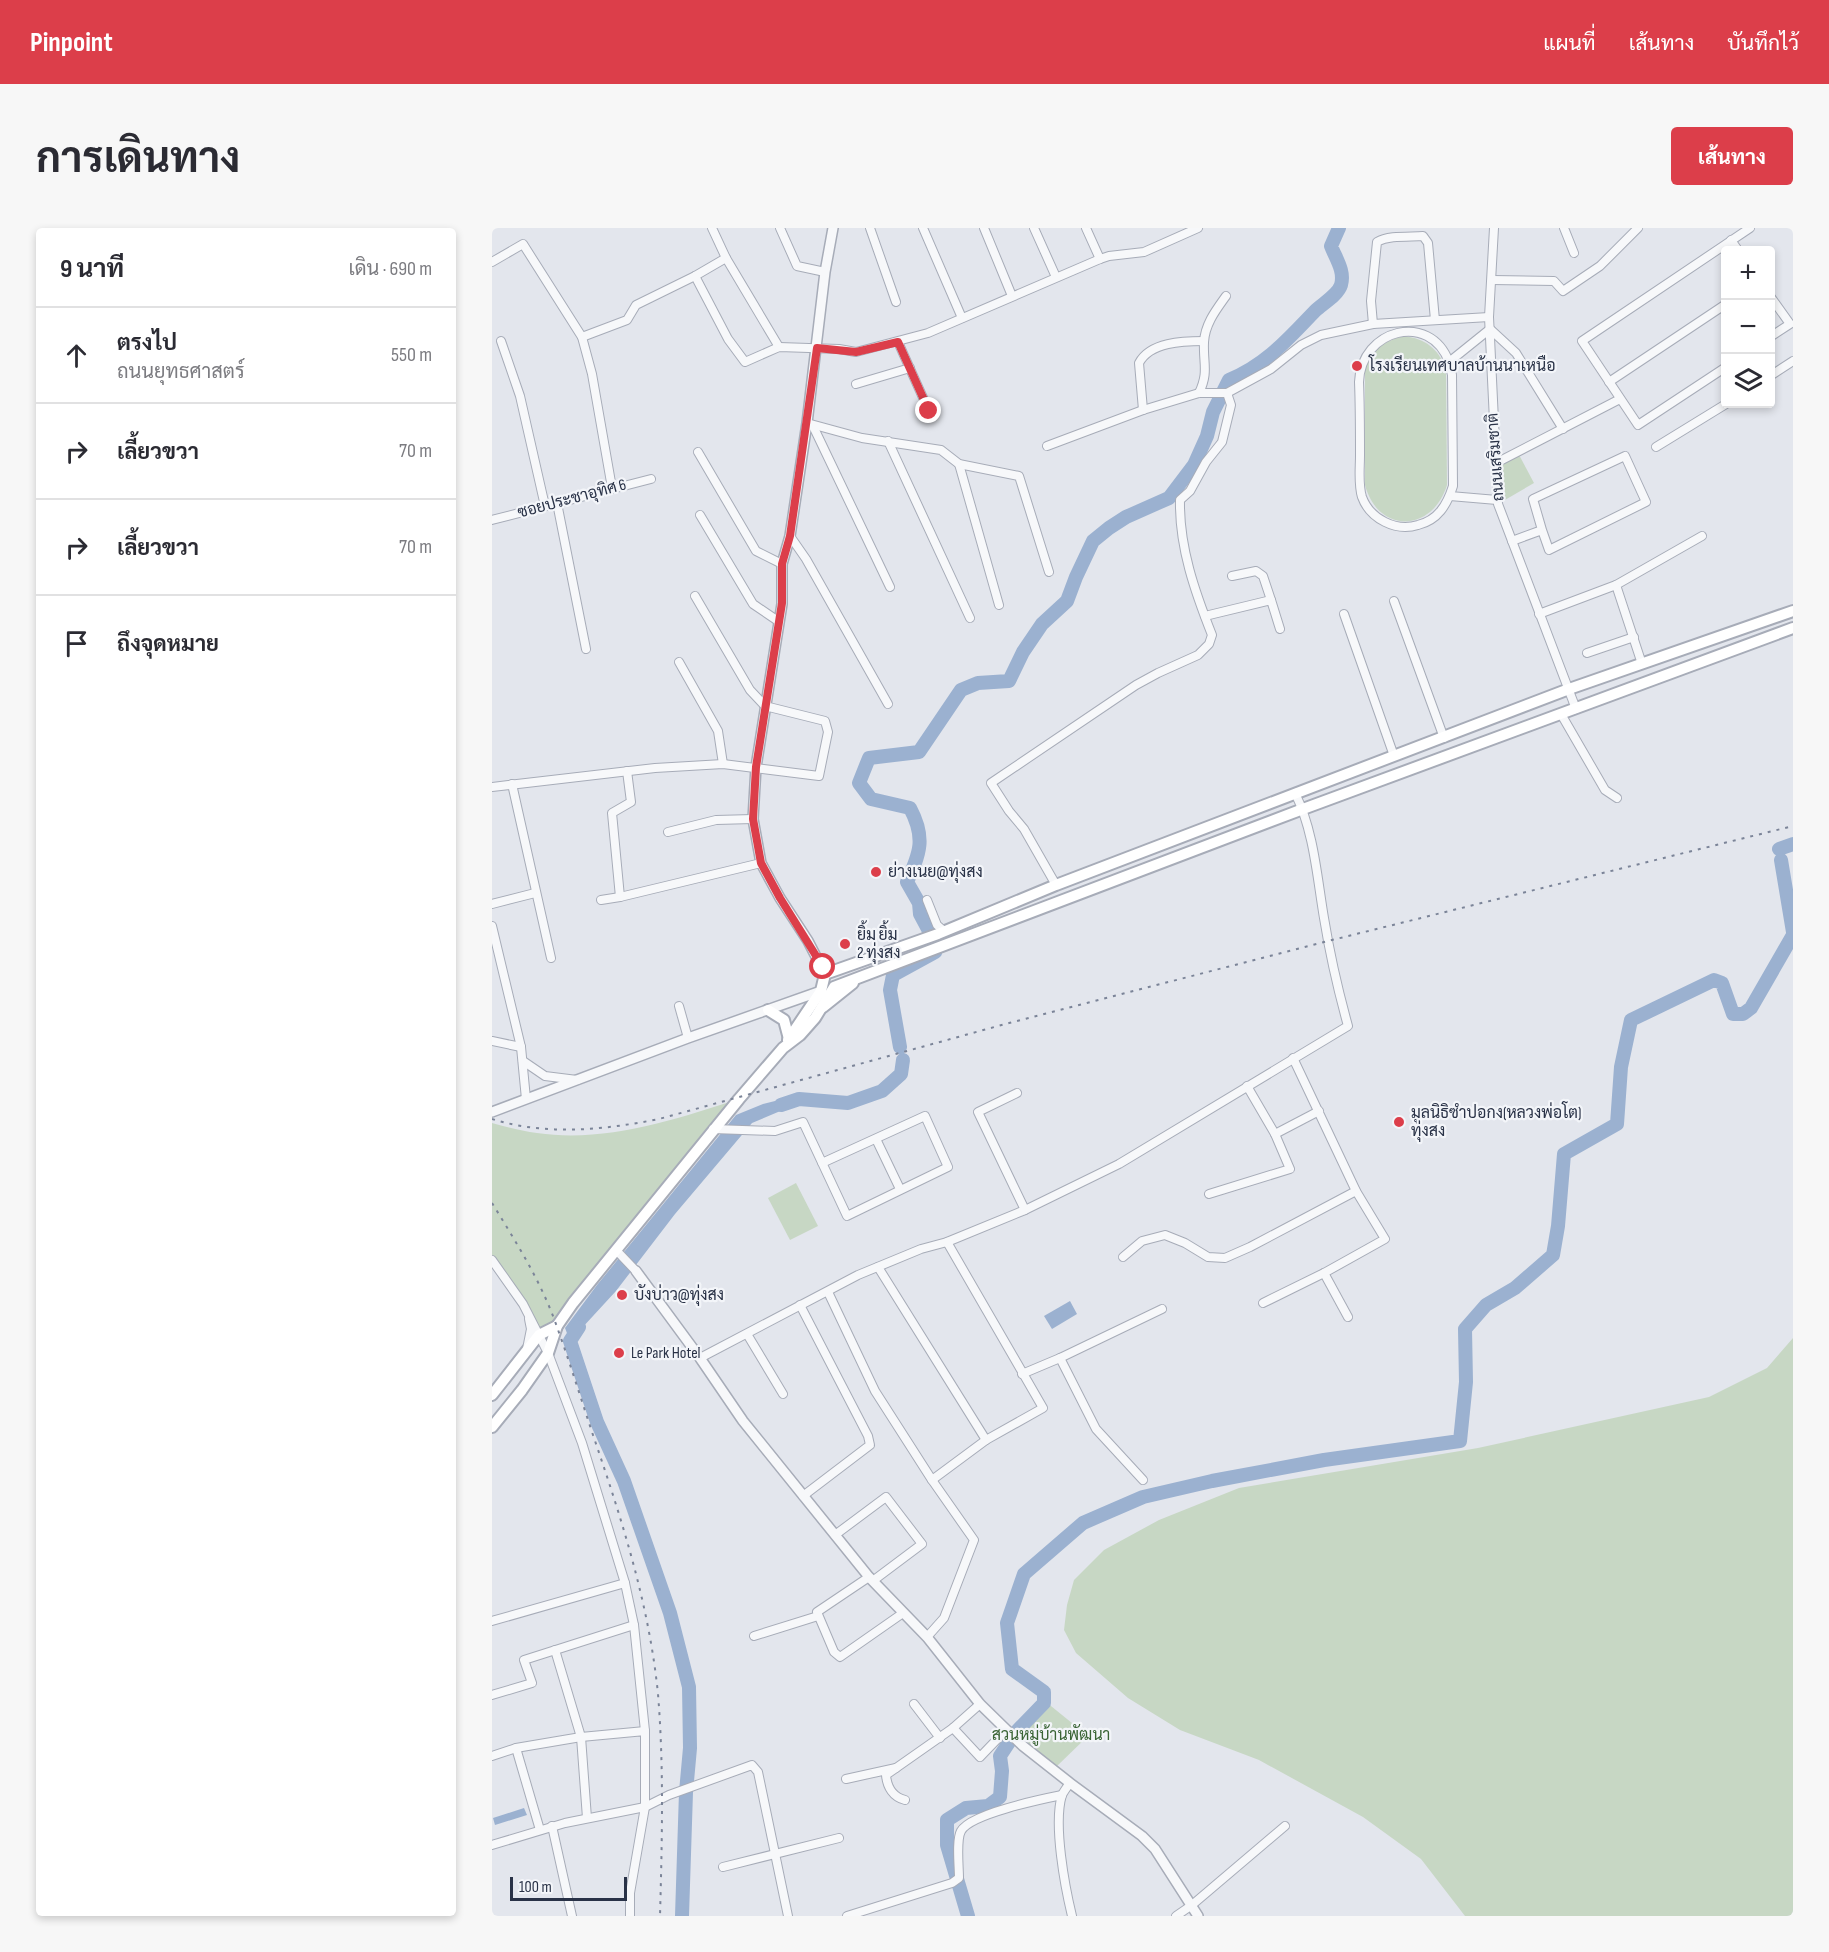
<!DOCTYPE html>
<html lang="th">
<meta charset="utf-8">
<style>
body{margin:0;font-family:"Sofia Sans Condensed",Sarabun,sans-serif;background:#f7f7f7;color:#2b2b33}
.controls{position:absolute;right:18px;top:18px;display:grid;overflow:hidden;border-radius:6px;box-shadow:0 3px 9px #0003}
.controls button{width:54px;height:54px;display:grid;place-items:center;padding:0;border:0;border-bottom:2px solid #e1e1e2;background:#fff;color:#2b2b33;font:30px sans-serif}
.scale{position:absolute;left:18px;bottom:15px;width:117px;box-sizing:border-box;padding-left:6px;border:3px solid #293247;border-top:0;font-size:16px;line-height:21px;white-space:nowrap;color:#293247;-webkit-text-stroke:4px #f3f5f9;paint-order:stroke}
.stop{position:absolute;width:18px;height:18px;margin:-14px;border:4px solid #dc3e4a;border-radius:50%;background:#fff}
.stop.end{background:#dc3e4a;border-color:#fff;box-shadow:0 2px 6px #0008}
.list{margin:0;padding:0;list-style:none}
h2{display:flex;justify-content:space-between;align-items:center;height:78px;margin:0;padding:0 24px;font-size:26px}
h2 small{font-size:20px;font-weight:400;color:#7c7c81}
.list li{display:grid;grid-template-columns:39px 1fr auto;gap:18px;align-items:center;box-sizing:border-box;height:96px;padding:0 24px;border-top:2px solid #e1e1e2}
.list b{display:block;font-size:22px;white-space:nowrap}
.list p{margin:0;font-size:20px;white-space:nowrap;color:#7c7c81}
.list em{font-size:20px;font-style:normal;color:#7c7c81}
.icon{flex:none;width:33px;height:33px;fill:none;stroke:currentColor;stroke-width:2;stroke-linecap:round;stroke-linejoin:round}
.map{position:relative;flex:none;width:1301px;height:1688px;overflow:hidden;border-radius:6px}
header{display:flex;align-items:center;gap:36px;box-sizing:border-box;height:84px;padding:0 30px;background:#dc3e4a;color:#fff}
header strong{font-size:28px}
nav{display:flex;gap:33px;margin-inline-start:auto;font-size:21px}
.intro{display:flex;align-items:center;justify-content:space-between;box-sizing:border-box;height:144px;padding:0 36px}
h1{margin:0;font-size:42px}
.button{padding:15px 27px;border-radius:6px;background:#dc3e4a;color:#fff;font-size:21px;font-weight:700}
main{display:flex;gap:36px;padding:0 36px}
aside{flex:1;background:#fff;border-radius:6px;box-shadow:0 3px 9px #0003}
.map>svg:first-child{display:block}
.green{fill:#c7d7c4}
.water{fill:#9bb1d0}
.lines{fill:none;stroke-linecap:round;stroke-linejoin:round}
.river{stroke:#9bb1d0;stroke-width:14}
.minor-casing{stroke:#a7acb8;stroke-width:10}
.tertiary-casing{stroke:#a7acb8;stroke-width:12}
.secondary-casing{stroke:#a7acb8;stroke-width:14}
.minor{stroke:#f7f8fa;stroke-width:8}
.tertiary{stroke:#f7f8fa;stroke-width:9}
.secondary{stroke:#fff;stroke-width:10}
.rail{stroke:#7b8498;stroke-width:2;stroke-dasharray:3 6;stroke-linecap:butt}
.route{stroke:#dc3e4a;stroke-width:8}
.poi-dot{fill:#dc3e4a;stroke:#f3f5f9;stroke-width:2}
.labels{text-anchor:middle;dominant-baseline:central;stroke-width:4.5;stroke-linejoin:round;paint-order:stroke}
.poi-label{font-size:16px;fill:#293247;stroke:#f3f5f9;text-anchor:start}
.street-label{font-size:16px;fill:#293247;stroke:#f3f5f9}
.park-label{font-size:16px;fill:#3a6435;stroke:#f3f5f9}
</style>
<header>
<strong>Pinpoint</strong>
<nav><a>แผนที่</a><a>เส้นทาง</a><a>บันทึกไว้</a></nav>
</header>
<div class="intro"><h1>การเดินทาง</h1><a class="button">เส้นทาง</a></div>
<main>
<aside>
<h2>9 นาที<small>เดิน · 690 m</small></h2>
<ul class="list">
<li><svg class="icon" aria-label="ahead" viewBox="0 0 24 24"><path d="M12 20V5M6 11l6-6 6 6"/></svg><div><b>ตรงไป</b><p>ถนนยุทธศาสตร์</p></div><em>550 m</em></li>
<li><svg class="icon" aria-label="right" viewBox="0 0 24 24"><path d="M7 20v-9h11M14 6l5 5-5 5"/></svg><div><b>เลี้ยวขวา</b></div><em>70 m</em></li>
<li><svg class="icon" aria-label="right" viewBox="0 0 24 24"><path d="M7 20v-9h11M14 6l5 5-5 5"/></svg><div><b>เลี้ยวขวา</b></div><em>70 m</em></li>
<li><svg class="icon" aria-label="arrive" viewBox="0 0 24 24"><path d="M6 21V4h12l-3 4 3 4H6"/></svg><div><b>ถึงจุดหมาย</b></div></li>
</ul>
</aside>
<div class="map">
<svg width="1301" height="1688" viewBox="0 0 1301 1688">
<rect width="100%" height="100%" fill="#e3e6ed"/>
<g class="green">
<path d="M912,108C934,111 945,120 954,140L955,257C940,305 886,306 873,257V141C881,121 892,113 912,108Z"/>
<path d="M1025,223L1042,255L1006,276L1004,235Z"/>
<path d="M247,871L65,1098L47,1107L0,1032V895C15,899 30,903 45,905C113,915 182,892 247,871Z"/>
<path d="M304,955L326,998L298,1012L276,970Z"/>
<path d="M1301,1110V1688H973L929,1631L871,1589L767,1532L688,1502L636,1470L584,1425L572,1402L575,1377L582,1352L612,1322L667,1292L747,1260L986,1220L1217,1169L1275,1140Z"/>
<path d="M554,1474L596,1508L564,1539L523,1505Z"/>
</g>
<g class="water">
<path d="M303,868L305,876L260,895L183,986L124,1063L78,1113L73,1100L105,1057L244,887L271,876Z"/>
<path d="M578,1073L585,1086L560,1101L552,1088Z"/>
<path d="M32,1580L35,1587L3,1597L1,1590Z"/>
</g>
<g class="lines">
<g class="river">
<path d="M1287,621L1301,616"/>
<path d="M1289,632L1301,704"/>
<path d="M408,819L398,762L401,747L443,724L436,701L428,686L427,675L415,654C428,625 434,610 418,580L379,571L367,555L377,530L427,524L469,462L486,455L517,453L531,424L550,396L575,373L584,349L601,313L617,300L634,289L677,270L702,237L715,208L721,184L737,152C774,137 796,111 823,83C830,76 846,67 849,57C853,43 844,31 839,18L847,0"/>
<path d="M289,877L307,871L356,875L390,863L409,846L411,832"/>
<path d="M87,1099L78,1113L105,1194L132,1253L178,1385L197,1459L198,1520L194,1564L190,1688"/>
<path d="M476,1688L455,1617V1592L474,1580L496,1578L508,1569L510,1543L508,1528L523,1505L552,1475V1464L520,1441L515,1395L532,1346L591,1295L651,1269L720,1253L832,1232L968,1213L974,1154L973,1101L994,1077L1023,1060L1061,1027L1066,998L1072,926L1125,896L1129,839L1139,792L1222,752L1230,755L1241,786H1251L1259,780L1301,707"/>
</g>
<g class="minor-casing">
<g id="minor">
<path d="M220,0L234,30L287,119"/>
<path d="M288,0L305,38L333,44"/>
<path d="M378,0L404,74"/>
<path d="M431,0L470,90"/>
<path d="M492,0L520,68"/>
<path d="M542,0L564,49"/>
<path d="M594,0L608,31"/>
<path d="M1002,0L997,89L1006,276L1084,481"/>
<path d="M1072,0L1082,25"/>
<path d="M1239,12L1246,22"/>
<path d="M0,34L31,16L90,109L100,146L120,260"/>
<path d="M203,48L236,111L253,134L287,119L347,121L364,124L436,105L608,31L617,28L652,24L706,0"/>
<path d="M1000,52L1062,53L1071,63L1108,38L1146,0"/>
<path d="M1278,68L1298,96L1278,109"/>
<path d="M881,96L879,73L885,14C897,7 917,9 931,8L936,15L943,92"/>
<path d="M90,109L135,92L144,77L203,48L234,30"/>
<path d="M9,113L28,168L53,278"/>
<path d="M406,114L437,183"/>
<path d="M957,134L960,147L961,258C955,277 946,292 926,297C904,304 878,291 870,269C866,256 868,241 868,227C868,203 868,178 867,154C869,101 938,83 957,134L998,101L1024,125L1071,201"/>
<path d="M1234,139L1146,197L1090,113L1258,0"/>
<path d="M1278,148L1301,133"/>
<path d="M1117,154L1234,76"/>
<path d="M364,156L418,140"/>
<path d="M707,165C717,144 711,136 712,114C713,96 724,82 734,68"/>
<path d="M651,182L647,135C658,114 691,113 712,113"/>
<path d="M315,195L370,210L449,222L467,236L527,248L557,344"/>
<path d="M321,198L398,359"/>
<path d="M396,213L478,390"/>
<path d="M555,218L651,182L707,165H735L779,141L809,117L829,107L881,96L997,89"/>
<path d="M1164,219L1234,176"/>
<path d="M206,224L264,323L290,336"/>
<path d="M1004,235L1128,171"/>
<path d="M467,236L507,377"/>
<path d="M958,268L1005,272"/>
<path d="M65,275L94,421"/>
<path d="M208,287L261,376L286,393"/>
<path d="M0,292L159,251"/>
<path d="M298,308L314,331L396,476"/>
<path d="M1020,313L1050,302L1041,271L1133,228L1154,274L1057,322L1050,302"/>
<path d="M740,348L764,343L771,348L779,372"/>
<path d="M902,373L952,510"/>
<path d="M852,386L902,528"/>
<path d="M1047,386L1124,357"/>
<path d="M713,388L779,372L788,401"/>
<path d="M1095,425L1142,409"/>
<path d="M187,434L226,503L231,536"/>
<path d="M1150,436L1124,357L1210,308"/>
<path d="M1069,486L1113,562L1125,570"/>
<path d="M135,543L139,574L120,585L128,669L269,635"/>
<path d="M20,556L59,730"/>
<path d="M0,559L163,540L231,536L327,548L336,504L333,493L273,478L258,462L203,368"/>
<path d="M176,604L224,592L261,591"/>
<path d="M564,657L532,601L517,583L499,555L644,457L666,445L706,427L717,416L720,407C703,364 687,319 688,272L698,263L714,234L730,214L739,177L735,165"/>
<path d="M109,672L128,669"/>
<path d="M435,672L445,697L452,703"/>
<path d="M0,676L43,665"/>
<path d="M0,698L29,819L34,871"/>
<path d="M187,778L196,810"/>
<path d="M0,813L29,819"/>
<path d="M31,833L53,848L85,852"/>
<path d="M525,865L486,884L533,982"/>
<path d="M221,901L283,903L311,894L355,988L456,939L433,888L330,935"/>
<path d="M783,906L827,883"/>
<path d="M384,911L408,961"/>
<path d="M717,966L798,941L783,906L755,858"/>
<path d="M124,1022L144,1043"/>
<path d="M631,1029L650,1013L673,1007L693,1015L716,1029L733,1030L758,1019L864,963"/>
<path d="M0,1032L31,1076L56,1125L90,1215L133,1355"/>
<path d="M386,1039L494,1212"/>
<path d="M832,1045L856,1089"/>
<path d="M336,1064L383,1163L440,1252L482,1312L452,1390L435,1409"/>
<path d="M771,1075L832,1045L893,1011L864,963L801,830"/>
<path d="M308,1077L376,1208L378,1217L311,1268"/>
<path d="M255,1106L291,1166"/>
<path d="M35,1121L39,1101L37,1091"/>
<path d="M208,1130L366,1047L429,1021L455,1014L533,982L627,936L856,798C846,762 838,727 832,690C825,649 822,603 803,565"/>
<path d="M568,1130L604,1201L651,1252"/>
<path d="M530,1146L568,1130L670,1081"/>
<path d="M440,1252L494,1212L551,1180L455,1014"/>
<path d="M343,1307L394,1269L430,1316L382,1352"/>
<path d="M377,1349L325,1384L342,1424L348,1429L411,1385"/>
<path d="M0,1393L133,1355L142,1397L153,1503"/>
<path d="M262,1408L326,1388"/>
<path d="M63,1422L89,1509L153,1503V1579L138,1665V1688"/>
<path d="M0,1467L40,1455L32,1432L142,1397"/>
<path d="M422,1476L448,1510"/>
<path d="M461,1500L488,1529L514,1502"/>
<path d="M24,1520L48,1602"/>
<path d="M0,1528L24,1520L89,1509L95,1590"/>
<path d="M404,1540L461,1500L488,1476"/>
<path d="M354,1551L404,1540L394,1547C395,1559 401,1569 413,1572"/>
<path d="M578,1555C575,1559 572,1563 570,1567C561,1596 573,1659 580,1688"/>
<path d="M60,1598L80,1688"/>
<path d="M0,1617L73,1595L153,1579L177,1567L260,1537L266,1544L296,1688"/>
<path d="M231,1639L347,1610"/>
<path d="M355,1688L460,1655L467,1650C467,1638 464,1612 469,1603C478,1586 550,1571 570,1567"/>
<path d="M684,1688L700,1677L793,1598"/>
</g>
</g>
<g class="tertiary-casing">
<g id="tertiary">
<path d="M333,746L316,713L288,670L269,635L261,591L264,539L290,376V336L298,308L315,195L333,44L341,0"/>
<path d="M0,884L196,810L329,763"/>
<path d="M144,1043L208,1130L251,1193L377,1349L435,1409L488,1476L531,1518L578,1555L650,1608L663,1621L706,1688"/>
</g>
</g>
<g class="secondary-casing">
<g id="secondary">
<path d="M331,779L361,755"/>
<path d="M276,782L292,792L297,811"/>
<path d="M296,812L329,763L333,746L446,706L564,657L1077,461L1301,383"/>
<path d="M0,1167L47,1107L65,1098"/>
<path d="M0,1199L30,1162L56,1125L65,1098L81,1075L247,871L291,820L308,807L323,790L342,759L811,581L1301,400"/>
</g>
</g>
<use href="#minor" class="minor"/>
<use href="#tertiary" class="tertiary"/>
<use href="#secondary" class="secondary"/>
<g class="rail">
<path d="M0,891C55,908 111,902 167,891L517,795L836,713L1301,598"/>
<path d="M0,975C24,1014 50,1055 65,1099C78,1135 89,1171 101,1207C130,1292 157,1376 166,1466C172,1540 170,1614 168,1688"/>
</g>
</g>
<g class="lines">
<path class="route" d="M331,739L288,670L269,635L261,591L264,539L290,375V336L298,308L325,120L364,124L406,114L437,183"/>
</g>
<g class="poi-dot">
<circle cx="865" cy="138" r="6"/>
<circle cx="384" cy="644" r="6"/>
<circle cx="353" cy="716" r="6"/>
<circle cx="907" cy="894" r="6"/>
<circle cx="130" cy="1067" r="6"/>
<circle cx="127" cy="1125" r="6"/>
</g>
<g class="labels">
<g class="poi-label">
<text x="877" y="138">โรงเรียนเทศบาลบ้านนาเหนือ</text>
<text x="396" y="644">ย่างเนย@ทุ่งสง</text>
<text x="365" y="707">ยิ้ม ยิ้ม<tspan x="365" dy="18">2 ทุ่งสง</tspan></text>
<text x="919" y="885">มูลนิธิซำปอกง(หลวงพ่อโต)<tspan x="919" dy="18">ทุ่งสง</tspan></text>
<text x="142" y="1067">บังบ่าว@ทุ่งสง</text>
<text x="139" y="1125">Le Park Hotel</text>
</g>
<g class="street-label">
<text transform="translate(1004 229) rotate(-94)">ถนนเสริมชาติ</text>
<text transform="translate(80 271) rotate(-15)">ซอยประชาอุทิศ 6</text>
</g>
<g class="park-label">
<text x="559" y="1507">สวนหมู่บ้านพัฒนา</text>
</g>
</g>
</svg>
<div class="controls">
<button>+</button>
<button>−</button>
<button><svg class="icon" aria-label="layers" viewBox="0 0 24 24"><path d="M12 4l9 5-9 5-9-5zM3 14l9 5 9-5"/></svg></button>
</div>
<div class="scale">100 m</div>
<div class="stop" style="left:331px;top:739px"></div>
<div class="stop end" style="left:437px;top:183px"></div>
</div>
</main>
